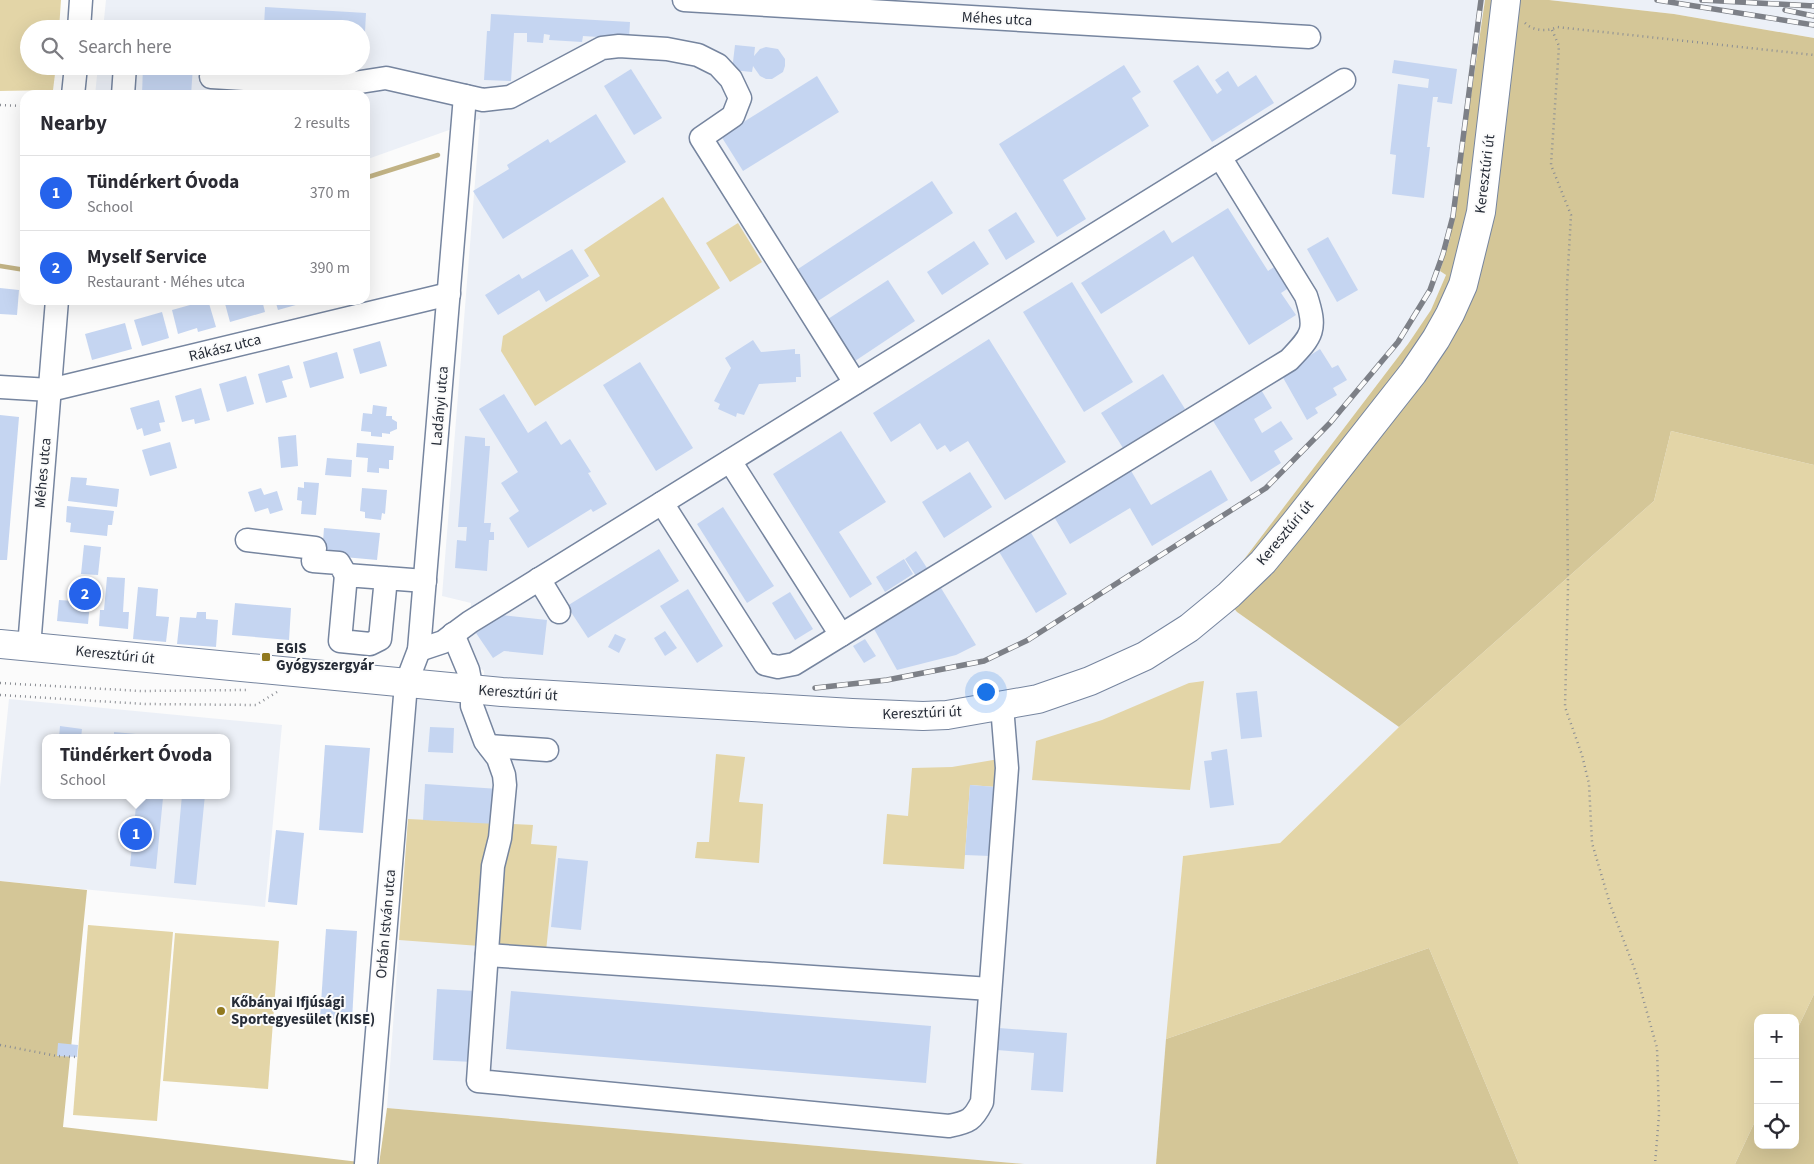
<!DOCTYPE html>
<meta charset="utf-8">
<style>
body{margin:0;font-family:"Source Sans 3",sans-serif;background:#f2f2f3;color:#2b2b33}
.controls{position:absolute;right:15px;bottom:15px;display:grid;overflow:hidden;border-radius:10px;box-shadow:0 5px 20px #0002}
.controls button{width:45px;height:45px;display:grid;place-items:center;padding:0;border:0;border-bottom:1px solid #e1e1e2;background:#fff;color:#2b2b33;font:25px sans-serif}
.you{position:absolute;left:985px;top:691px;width:18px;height:18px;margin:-12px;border:4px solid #fff;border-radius:50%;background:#1a73e8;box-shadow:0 0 0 8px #1a73e833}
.badge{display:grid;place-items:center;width:32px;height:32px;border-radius:50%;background:#2563eb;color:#fff;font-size:16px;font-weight:700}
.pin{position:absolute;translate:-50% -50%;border:2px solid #fff;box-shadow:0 1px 5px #0006}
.popup{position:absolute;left:42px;top:734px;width:188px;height:65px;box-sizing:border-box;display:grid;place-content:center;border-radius:10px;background:#fff;filter:drop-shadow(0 1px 4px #0005);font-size:16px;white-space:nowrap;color:#7c7c81}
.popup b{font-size:19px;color:#2b2b33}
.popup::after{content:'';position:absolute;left:50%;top:100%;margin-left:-10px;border:10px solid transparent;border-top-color:#fff}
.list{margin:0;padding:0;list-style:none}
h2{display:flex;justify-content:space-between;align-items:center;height:65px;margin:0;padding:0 20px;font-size:21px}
h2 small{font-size:16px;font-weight:400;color:#7c7c81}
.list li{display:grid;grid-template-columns:32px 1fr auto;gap:15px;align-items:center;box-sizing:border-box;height:75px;padding:0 20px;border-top:1px solid #e1e1e2}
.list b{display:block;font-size:19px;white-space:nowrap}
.list p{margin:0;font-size:16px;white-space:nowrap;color:#7c7c81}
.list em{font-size:16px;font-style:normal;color:#7c7c81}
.icon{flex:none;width:28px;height:28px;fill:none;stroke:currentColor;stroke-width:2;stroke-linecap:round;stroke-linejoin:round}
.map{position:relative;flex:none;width:1814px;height:1164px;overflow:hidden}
.search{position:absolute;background:#fff;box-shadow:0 5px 20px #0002;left:20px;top:20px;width:350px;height:55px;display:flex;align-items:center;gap:12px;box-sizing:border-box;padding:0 18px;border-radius:28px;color:#7c7c81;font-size:19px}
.panel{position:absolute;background:#fff;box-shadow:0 5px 20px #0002;left:20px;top:90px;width:350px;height:215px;border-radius:15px}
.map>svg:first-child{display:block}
.built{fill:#ecf0f7;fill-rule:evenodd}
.green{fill:#e3d5a7}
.forest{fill:#d4c697}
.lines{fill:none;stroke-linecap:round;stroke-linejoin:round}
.stream{stroke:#c1b284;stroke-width:4.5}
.building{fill:#c5d5f1}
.minor-casing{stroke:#76859f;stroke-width:25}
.major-casing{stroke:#76859f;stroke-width:30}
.path{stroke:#8a8d93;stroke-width:2.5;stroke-dasharray:1 4;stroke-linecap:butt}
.minor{stroke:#fff;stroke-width:22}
.major{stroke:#fff;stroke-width:28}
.rail-casing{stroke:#7d8087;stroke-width:5.5}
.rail{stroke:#fbfbfb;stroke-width:4;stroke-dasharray:11;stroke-linecap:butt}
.poi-dot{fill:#91791f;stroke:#fbfbfb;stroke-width:2}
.labels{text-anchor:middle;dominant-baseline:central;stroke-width:4;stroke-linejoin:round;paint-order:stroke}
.street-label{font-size:15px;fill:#272d38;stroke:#fbfbfb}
.poi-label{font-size:15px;font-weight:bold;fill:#272d38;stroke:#fbfbfb;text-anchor:start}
</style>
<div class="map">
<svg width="1814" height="1164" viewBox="0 0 1814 1164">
<rect width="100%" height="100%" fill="#fbfbfb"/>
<g class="built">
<path d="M106,0H1485L1450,239L1440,271L1446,275L1431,311L1408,344L1242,562L1216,587L1237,612L1399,727L1280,843L1183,856L1156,1164H1024L387,1108L417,696L485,701L484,671L476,665L468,646L471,603L442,596L480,119L365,160V95H95L98,66H361V29H103Z"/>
<path d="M1549,0H1814V38L1674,14Z"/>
<path d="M9,699L282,725L265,907L0,881V787ZM46,738H226V795H46Z"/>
</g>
<g class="green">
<path d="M0,0H61L59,29H29V66H56L53,90L0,91Z"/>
<path d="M663,197L720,288L535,406L501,351L503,336L600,276L584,250Z"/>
<path d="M738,223L762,262L730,282L706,243Z"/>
<path d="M1671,431L1814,465V994L1795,1034V1018H1758V1115L1735,1164H1519L1429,948L1166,1039L1183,856L1280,843L1399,727L1654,501Z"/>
<path d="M1204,681L1190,790L1032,780L1036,741L1102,720L1189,683Z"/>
<path d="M716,754L745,757L739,802L763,804L759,863L695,858L697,842H709Z"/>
<path d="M999,759L996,787L970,785L964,869L883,864L887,814L908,816L912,768L952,767Z"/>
<path d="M408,819L533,825L531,844L557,846L546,951L399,940Z"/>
<path d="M88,925L173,932L157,1121L73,1115Z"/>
<path d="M175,933L279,941L268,1089L163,1081Z"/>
</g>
<g class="forest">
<path d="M1485,0H1549L1674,14L1814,38V465L1671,431L1654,501L1399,727L1237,612L1216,587L1242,562L1408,344L1431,310L1446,275L1440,271L1450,239Z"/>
<path d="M0,881L87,890L63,1127L376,1164H0Z"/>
<path d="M1429,948L1519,1164H1156L1166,1039Z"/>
<path d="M1814,994V1164H1735L1758,1115V1145H1795V1034Z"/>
<path d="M387,1108L1024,1164H379Z"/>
</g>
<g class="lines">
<g class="stream">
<path d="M365,178L438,155"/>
<path d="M0,266L25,270"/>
</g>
</g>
<g class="building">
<path d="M265,7L366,13L365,32H361V29H300L264,27Z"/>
<path d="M491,14L630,22L629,39L583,36L582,42L549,40L550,35L544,34L543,43L527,42V33H514L511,81L484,80L487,31H490Z"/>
<path d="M735,45L755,47L754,56L760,49L766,47L778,49L785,59V66L783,72L772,79H766L760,76L753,66L752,72L732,70Z"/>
<path d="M1394,60L1457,69L1452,104L1437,102L1438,97H1433L1427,147H1430L1424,198L1392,194L1396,155L1390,154L1398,84L1428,88L1429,79L1392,73Z"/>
<path d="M1124,65L1141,92L1132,98L1149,126L1063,180L1086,219L1057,237L999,144Z"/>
<path d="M1198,65L1217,94L1222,90L1215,80L1228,71L1238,87L1256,75L1274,103L1212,142L1173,81Z"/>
<path d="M143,66H193L191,95H142Z"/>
<path d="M631,69L662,118L634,135L604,86Z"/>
<path d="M817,76L839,112L743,171L721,136Z"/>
<path d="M226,91L264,94V95H225Z"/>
<path d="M596,114L626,162L503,239L473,191L509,169L507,165L548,139L550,143Z"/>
<path d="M932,181L953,213L818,301L798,269Z"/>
<path d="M1228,208L1268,271L1280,263L1293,285L1281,293L1296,315L1249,345L1193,256L1101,314L1081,283L1164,230L1172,243Z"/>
<path d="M1016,212L1035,242L1006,260L988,230Z"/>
<path d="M1328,237L1358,290L1337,302L1307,249Z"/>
<path d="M974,241L989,264L942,295L927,272Z"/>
<path d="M572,249L589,276L546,302L539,290L498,315L485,295L519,274L522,279Z"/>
<path d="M888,280L915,321L855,361L828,319Z"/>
<path d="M1072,282L1133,382L1084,412L1023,312Z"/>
<path d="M0,288L19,290L17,315L0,314Z"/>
<path d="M193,300H208L216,327L198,332L197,328L178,334L172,310L190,305L189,301Z"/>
<path d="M224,300H262L265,312L230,322Z"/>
<path d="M275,300H310V301L278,310Z"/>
<path d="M162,312L169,338L142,346L134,320Z"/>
<path d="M125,323L132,349L92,360L85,334Z"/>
<path d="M989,339L1066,462L1005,500L968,441L950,452L945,445L937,450L920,423L891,442L873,413Z"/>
<path d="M753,340L761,352L795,349V354H800L801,377H796V382L759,384L744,415L737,413L736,417L718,409L720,404L714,401L731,368L725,358Z"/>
<path d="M380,341L387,366L360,374L353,349Z"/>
<path d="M1320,349L1332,368L1338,365L1347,380L1333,388L1337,395L1315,408L1318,413L1307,420L1281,374Z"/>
<path d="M337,352L344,378L310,388L303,362Z"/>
<path d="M640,362L693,448L656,471L603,385Z"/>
<path d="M289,365L293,378L282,381L287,397L266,403L258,374Z"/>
<path d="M1163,374L1185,409L1123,448L1101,413Z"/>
<path d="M246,376L254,404L227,412L219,384Z"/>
<path d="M201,388L210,420L195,424L194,419L182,422L175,396Z"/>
<path d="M1260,388L1272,408L1254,419L1262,433L1281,421L1293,439L1274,451L1281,463L1251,482L1210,416Z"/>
<path d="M504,394L528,433L546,421L561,445L570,439L591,472L588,473L607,504L593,512L591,509L528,548L509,518L519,511L501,483L518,472L479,409Z"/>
<path d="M159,400L165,422L159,423L161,431L144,436L142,428L137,430L130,408Z"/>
<path d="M373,405L387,407L386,416H392V419L397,422V429L390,432V434L382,433V437L371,436V432L361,431L363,413L372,414Z"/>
<path d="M0,415L19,417L7,560H0Z"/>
<path d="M841,431L886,502L839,532L872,584L850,598L773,474Z"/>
<path d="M296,435L298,466L281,468L278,437Z"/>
<path d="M465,436L485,438V446H490L484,523H491L490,532H494V540H489L487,571L455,568L457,540L466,541L467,527H458Z"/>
<path d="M170,442L177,468L150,476L142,450Z"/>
<path d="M357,443L394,446L393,460H389V469L379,468V473L367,472L368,458L356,457Z"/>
<path d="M327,458L352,460L351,477L325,475Z"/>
<path d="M1130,469L1151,505L1211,470L1228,500L1152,546L1130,508L1070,544L1053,515Z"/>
<path d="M970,472L992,507L944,538L922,502Z"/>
<path d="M71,477L87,478L86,485L119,489L117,507L68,501Z"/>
<path d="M304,482L319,483L316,515L301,514L302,501L297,500L298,487L304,488Z"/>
<path d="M261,488L264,495L277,491L283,510L270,514L268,508L255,512L248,492Z"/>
<path d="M362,488L387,490L385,514L382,513L381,520L365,518V512L360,511Z"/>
<path d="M67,506L114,511L112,525H108L107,536L70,532L71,523L66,522Z"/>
<path d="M723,507L774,586L747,603L697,524Z"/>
<path d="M324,528L380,533L377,560L322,555Z"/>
<path d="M1030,531L1067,594L1036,613L998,550Z"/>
<path d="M84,545L101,547L98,575L81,574Z"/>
<path d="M659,549L679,581L588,638L567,606Z"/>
<path d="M916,551L927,568L916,576L905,559Z"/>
<path d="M904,559L913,574L885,592L876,577Z"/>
<path d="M107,577L125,578L123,612H129L128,629L99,626L100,610H104Z"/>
<path d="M138,587L158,589L156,616L169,617L166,642L133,639Z"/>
<path d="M941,588L976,645L956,655L897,670L874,629Z"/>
<path d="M688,589L723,646L697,663L660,606Z"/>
<path d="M790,592L813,629L795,640L772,603Z"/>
<path d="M59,600L90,602L88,624L57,621Z"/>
<path d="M235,603L291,608L289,640L232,635Z"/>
<path d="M197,612H206V619L218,620L216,647L177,644L180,617L196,618Z"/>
<path d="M502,615L547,620L543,655L504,651L493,658L476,633Z"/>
<path d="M665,631L677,648L665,656L654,638Z"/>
<path d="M615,634L626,639L619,653L608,647Z"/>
<path d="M865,639L876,656L864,663L853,646Z"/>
<path d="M1257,691L1262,737L1241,739L1236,693Z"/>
<path d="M60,726L82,729L81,738H59Z"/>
<path d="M430,727L454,728L453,753L428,752Z"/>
<path d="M114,732L136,734V738H114Z"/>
<path d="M325,745L370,748L363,833L319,830Z"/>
<path d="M1227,749L1234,805L1210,808L1204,761L1212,760L1211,752Z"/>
<path d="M425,784L499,789L496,824L423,820Z"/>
<path d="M970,785L996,787L990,856L965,855Z"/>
<path d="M147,795L163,798L156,869L130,866L137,796L147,797Z"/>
<path d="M182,795H205L196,885L174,883Z"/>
<path d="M276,830L304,833L297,905L268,902Z"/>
<path d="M558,858L588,861L581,930L551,927Z"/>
<path d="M326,929L357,931L352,1020L320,1018Z"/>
<path d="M437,989L476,991L473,1062L433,1060Z"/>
<path d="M511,991L931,1026L926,1083L506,1049Z"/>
<path d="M999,1028L1067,1033L1063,1092L1031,1090L1034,1053L997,1050Z"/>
<path d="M58,1043L78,1045L77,1057L57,1056Z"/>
</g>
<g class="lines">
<g class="minor-casing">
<g id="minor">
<path d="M684,0L1309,37"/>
<path d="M79,29L81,0"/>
<path d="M211,77L341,85L340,95"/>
<path d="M341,85L386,78L483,100L510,97L602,48L619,46L667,49L698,55L718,65L731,79L740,98L733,116L701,138L855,383"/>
<path d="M73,95L76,66"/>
<path d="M123,95L125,66"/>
<path d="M0,387L50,390L449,294"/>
<path d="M730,461L841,635"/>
<path d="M662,503L765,664L778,667L794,664L1289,360C1313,335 1317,330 1306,296L1220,157"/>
<path d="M247,540L315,548L313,561L339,563L346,575"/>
<path d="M386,578L380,639L370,644L340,641L346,575L425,581"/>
<path d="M539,579L559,612"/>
<path d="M453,634L468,670L472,690V706L485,741L498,758L504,775L505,785L500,838L493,866L478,1081L949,1126C969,1122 973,1120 982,1102L1007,768L1002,706"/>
<path d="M29,647L57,300"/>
<path d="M419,650L443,642L470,622L1344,80"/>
<path d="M489,746L547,750"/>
<path d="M487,955L990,989"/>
<path d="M366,1164L406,684L419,650L465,96"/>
</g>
</g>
<g class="major-casing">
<path id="major" d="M0,644L502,692L852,713L923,716L947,715L1038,699L1090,681L1145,656L1189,628L1229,595L1263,562L1295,523L1413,373L1436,339L1450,314L1463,285L1481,212L1506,0"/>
</g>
<g class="path">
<path d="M1525,23C1533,31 1547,32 1557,27L1814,55"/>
<path d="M1552,30L1559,46L1551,165L1571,215L1567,286L1566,404L1568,587L1565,707L1582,755L1589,784L1592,843L1610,904L1636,973L1657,1048L1659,1115L1655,1164"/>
<path d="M0,105L25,106"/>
<path d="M0,683L141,691L246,690"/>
<path d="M0,695L145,704L256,705L277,692"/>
<path d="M0,1045L57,1056L77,1057"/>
</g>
<use href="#minor" class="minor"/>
<use href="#major" class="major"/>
<g class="rail-casing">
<g id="rail">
<path d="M1657,0L1814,25"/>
<path d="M1702,0L1814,6"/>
<path d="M1785,10L1814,16"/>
<path d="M815,688L887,680L984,661L1028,640L1266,488L1330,423L1398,342L1430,290L1443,254L1453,216L1481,0"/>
</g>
</g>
<use href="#rail" class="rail"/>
</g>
<g class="poi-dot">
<rect x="261" y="652" width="10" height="10" rx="2.5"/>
<circle cx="221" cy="1011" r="5"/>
</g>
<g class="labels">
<g class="street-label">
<text transform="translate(997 19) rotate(3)">Méhes utca</text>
<text transform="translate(1485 174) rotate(-83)">Keresztúri út</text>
<text transform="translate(225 348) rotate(-14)">Rákász utca</text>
<text transform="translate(440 406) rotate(-85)">Ladányi utca</text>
<text transform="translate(43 473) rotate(-85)">Méhes utca</text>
<text transform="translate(1285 533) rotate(-50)">Keresztúri út</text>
<text transform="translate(115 655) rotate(6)">Keresztúri út</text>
<text transform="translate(518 693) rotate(4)">Keresztúri út</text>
<text transform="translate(922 713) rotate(-2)">Keresztúri út</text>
<text transform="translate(386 924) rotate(-85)">Orbán István utca</text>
</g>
<g class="poi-label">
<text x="276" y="648">EGIS<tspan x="276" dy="17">Gyógyszergyár</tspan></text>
<text x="231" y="1002">Kőbányai Ifjúsági<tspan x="231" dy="17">Sportegyesület (KISE)</tspan></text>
</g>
</g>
</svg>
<div class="controls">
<button>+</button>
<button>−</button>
<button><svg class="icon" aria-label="locate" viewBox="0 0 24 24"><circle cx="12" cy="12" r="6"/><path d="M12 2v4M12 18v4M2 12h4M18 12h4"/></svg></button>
</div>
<div class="you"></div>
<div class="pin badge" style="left:136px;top:834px">1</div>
<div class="popup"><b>Tündérkert Óvoda</b>School</div>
<div class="pin badge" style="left:85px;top:594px">2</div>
<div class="search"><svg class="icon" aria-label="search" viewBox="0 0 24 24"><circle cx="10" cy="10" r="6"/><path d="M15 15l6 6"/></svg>Search here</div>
<section class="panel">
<h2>Nearby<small>2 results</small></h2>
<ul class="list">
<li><span class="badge">1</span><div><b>Tündérkert Óvoda</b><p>School</p></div><em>370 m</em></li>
<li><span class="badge">2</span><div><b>Myself Service</b><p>Restaurant · Méhes utca</p></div><em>390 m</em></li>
</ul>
</section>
</div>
